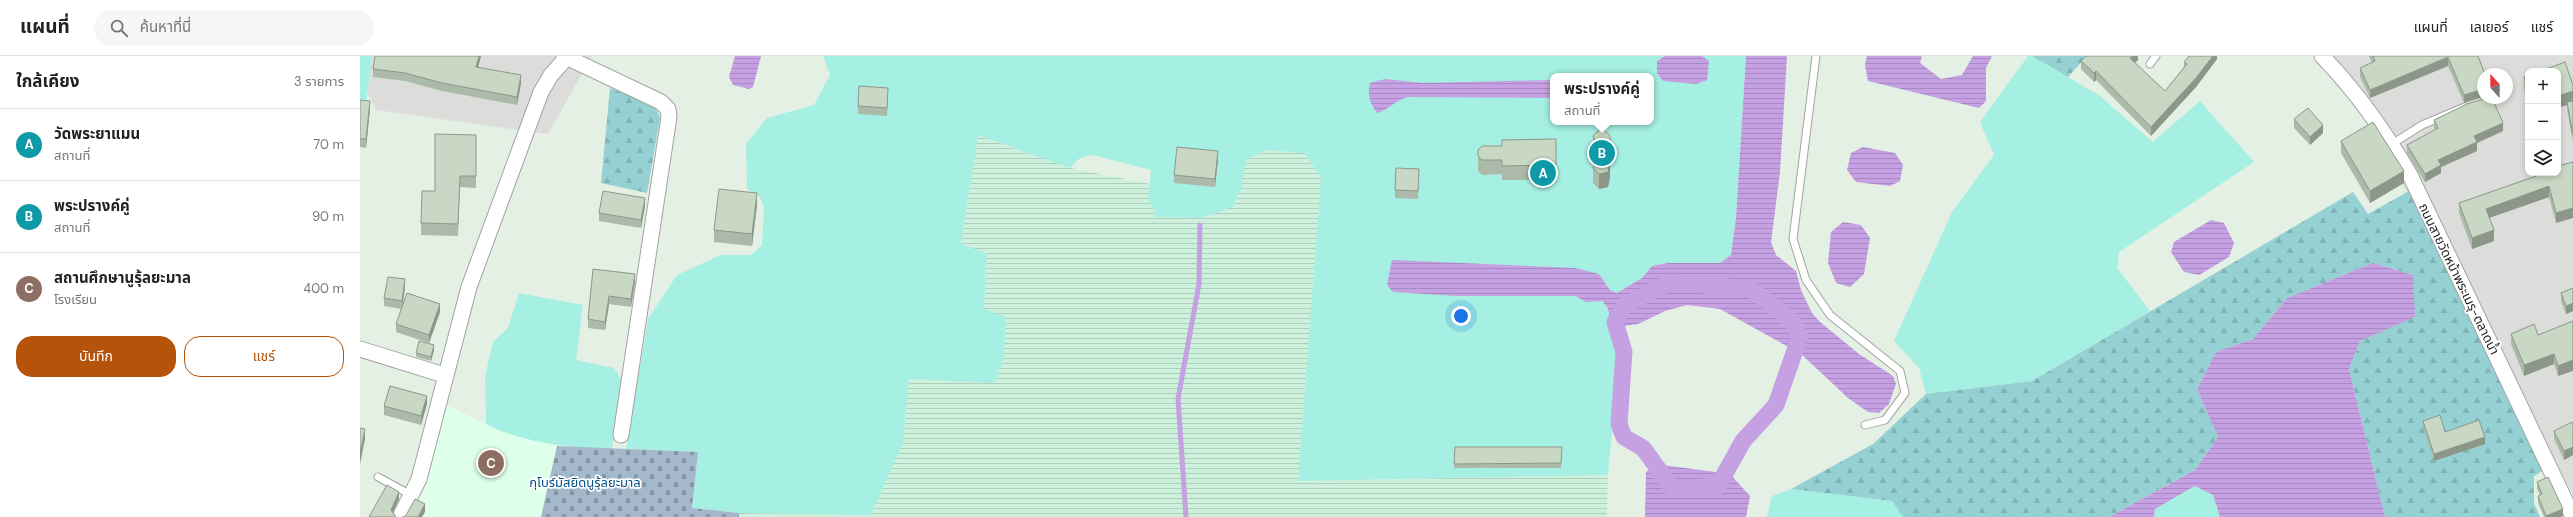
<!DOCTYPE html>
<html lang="th">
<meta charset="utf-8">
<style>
body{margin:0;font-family:"DM Sans","Noto Sans Thai",sans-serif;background:#f6f6f6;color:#222}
.controls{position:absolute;right:12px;top:12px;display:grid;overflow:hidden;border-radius:8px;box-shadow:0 2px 6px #0003}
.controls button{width:36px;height:36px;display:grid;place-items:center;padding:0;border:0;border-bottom:1px solid #e0e0e0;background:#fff;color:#222;font:20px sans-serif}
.compass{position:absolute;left:2117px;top:12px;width:36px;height:36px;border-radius:50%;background:#fff;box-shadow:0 2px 6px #0003;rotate:339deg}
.you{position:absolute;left:1101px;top:260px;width:14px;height:14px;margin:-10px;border:3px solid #fff;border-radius:50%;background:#1a73e8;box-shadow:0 0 0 6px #1a73e833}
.badge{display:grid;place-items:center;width:26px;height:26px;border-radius:50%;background:#b45309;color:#fff;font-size:13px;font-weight:700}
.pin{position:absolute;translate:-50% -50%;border:2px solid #fff;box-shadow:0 1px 4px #0006}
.popup{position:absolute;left:1190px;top:17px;width:104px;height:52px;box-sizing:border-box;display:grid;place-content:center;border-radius:8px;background:#fff;filter:drop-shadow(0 1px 3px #0005);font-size:13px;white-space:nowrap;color:#767676}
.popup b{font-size:15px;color:#222}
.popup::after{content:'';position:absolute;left:50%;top:100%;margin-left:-8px;border:8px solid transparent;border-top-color:#fff}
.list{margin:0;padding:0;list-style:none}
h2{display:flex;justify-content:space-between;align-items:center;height:52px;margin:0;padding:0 16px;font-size:17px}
h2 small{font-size:13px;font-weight:400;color:#767676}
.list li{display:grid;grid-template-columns:26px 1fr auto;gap:12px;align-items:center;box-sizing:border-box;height:72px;padding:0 16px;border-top:1px solid #e0e0e0}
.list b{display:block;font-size:15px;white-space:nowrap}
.list p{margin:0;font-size:13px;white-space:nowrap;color:#767676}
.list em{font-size:13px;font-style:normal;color:#767676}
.actions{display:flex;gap:8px;padding:12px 16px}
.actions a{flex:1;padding:9px 0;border:1px solid #b45309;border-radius:16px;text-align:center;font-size:14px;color:#b45309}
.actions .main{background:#b45309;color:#fff}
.icon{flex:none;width:22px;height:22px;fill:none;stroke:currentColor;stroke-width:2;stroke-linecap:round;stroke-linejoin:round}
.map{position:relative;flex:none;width:2213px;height:461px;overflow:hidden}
header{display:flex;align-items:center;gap:24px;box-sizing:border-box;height:56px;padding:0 20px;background:#fff;border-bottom:1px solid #e0e0e0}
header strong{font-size:19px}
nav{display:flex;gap:22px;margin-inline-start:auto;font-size:14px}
.search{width:280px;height:36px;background:#f6f6f6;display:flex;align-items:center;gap:10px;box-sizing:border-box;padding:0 14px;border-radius:22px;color:#767676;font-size:15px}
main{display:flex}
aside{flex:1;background:#fff}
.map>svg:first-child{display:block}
.residential{fill:#dcdddb;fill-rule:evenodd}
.education{fill:#deffe9}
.farmland{fill:url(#farmland-rules)}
.grass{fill:#a5efe3;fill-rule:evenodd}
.forest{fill:url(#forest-firs)}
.cemetery{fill:url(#cemetery-stones)}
.water{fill:url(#water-rules)}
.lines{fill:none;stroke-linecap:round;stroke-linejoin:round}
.stream{stroke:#c5a0e2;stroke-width:5}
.canal{stroke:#c5a0e2;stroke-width:17}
.lane-casing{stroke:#a3a3a3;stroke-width:9}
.street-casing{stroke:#a3a3a3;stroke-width:17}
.lane{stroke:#fff;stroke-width:7}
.street{stroke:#fff;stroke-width:15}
.wall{fill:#acbaa9}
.shaded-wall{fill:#8c9789}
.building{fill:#c8d8c4;stroke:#8c9789}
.labels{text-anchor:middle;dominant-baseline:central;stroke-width:3.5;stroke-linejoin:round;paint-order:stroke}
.street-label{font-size:13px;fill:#1f1f1f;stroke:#fff}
.park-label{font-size:13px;fill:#025188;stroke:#fff}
</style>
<header>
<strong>แผนที่</strong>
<div class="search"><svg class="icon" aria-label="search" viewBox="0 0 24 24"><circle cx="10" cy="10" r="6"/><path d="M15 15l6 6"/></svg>ค้นหาที่นี่</div>
<nav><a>แผนที่</a><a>เลเยอร์</a><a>แชร์</a></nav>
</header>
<main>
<aside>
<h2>ใกล้เคียง<small>3 รายการ</small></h2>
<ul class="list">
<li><span class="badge" style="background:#0f9aa8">A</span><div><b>วัดพระยาแมน</b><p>สถานที่</p></div><em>70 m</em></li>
<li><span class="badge" style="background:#0f9aa8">B</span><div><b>พระปรางค์คู่</b><p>สถานที่</p></div><em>90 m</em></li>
<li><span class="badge" style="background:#8d6e63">C</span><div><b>สถานศึกษานูรุ้ลยะมาล</b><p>โรงเรียน</p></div><em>400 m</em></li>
</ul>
<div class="actions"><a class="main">บันทึก</a><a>แชร์</a></div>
</aside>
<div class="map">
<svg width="2213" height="461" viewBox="0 0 2213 461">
<defs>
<pattern id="farmland-rules" width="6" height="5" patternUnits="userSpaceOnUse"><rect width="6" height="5" fill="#cdf1dc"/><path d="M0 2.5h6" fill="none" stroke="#b0cebc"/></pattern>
<pattern id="forest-firs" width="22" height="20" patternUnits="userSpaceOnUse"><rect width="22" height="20" fill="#95d1d3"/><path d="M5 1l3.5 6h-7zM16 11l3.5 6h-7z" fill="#80b3b5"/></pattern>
<pattern id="cemetery-stones" width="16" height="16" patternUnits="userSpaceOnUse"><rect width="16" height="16" fill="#a3b8cb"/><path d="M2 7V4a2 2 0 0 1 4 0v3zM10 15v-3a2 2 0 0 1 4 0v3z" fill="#8495a4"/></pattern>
<pattern id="water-rules" width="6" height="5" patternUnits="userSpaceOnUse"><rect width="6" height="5" fill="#c5a0e2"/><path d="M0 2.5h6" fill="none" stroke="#a989c1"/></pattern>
</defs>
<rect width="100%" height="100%" fill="#e4f0e4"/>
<g class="residential">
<path d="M0,0H232L188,78L16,54L0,21Z"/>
<path d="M1965,0H2213V438L1984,22ZM2168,15H2198V117H2168ZM2123,18H2147V42H2123Z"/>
</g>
<path class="education" d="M83,347L140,375L197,390L181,461H46Z"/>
<path class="farmland" d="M617,79L710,112L790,128L788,143L798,161L841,162L881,133L885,104L905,94L944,97L961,122L939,425L1248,419L1247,461H379V457L511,458L543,387L549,323L624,253L627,197L601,189Z"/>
<g class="grass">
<path d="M0,0H12L6,48L0,47Z"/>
<path d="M463,0H1386L1376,162L1371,199L1360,207H1308L1292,210L1282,222L1257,237L1250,234L1239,218L1097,240H1215L1226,246L1242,245C1269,277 1251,377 1248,419L938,425L961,122L944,97L905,94L886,104L881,133L873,151L841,162L797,161L788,143L791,114L733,99L720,102L710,112L618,79L601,188L627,197L624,253L646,261L644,304L634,327L549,323L543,387L511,459L379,457L332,452L338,396L266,393L288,263L317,219L361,199H391L402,189L404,151L400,141L387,133L386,88L407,62L454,49L470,19ZM1193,20H1291V66H1193Z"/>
<path d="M1668,0H1672L1740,40L1793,86L1840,45L1894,106L1759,196L1757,212L1790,255L1672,325L1566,338L1559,312L1534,285L1592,156L1634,99L1620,66Z"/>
<path d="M159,237L223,249L216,304L254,312L261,323L252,393C208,391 166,388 126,368L125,320L133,286L148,272Z"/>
<path d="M1835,430L1853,439L1860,461H1794L1795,453Z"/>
<path d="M1431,433L1532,445L1543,461H1407L1412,440Z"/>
</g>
<g class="forest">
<path d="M1672,0H1727L1708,21Z"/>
<path d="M250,32L295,50L300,62L287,137L241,127Z"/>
<path d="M2049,135L2184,414L2174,420V447L2180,461H2025L1989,313L2000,285L2054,261L2053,219L2013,207L1927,242L1893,283L1856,296L1837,333L1858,381L1835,414L1749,461H1543L1532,445L1431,433L1513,388L1566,338L1672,325L1993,136L2008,158Z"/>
</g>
<path class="cemetery" d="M197,390L338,396L332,452L379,457V461H181Z"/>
<g class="water">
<path d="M375,0H401L393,31L389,33L373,29L369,21Z"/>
<path d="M1305,0H1342L1349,5L1347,24L1336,28L1303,25L1297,17V5Z"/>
<path d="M1386,0H1427L1420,116L1411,186L1416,199L1436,215L1441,234L1452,257L1460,266L1499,298L1533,320L1536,328L1529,348L1519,357L1508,356L1488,342L1441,298L1360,253L1327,249L1305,255L1278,268L1264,270L1251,263L1247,251L1242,245L1226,246L1215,240H1097L1033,236L1027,229L1032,204L1215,212L1239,218L1250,234L1257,237L1282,222L1292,210L1308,207H1360L1371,199L1376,162Z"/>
<path d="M1507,0H1562L1560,7L1581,23L1602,19L1613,0H1632L1626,12V45L1619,52L1508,25L1505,9Z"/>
<path d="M1025,23L1062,27L1193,24V42L1048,41C1036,43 1029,54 1017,57C1010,47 1007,39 1010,27Z"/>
<path d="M1503,91L1535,97L1543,109L1540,125L1530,130L1496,126L1487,114L1491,97Z"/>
<path d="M1851,164L1864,167L1874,187L1869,201L1839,219L1824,216L1811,196L1814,186Z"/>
<path d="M1483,166L1501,169L1510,182L1504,218L1490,231L1476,227L1468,207L1471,176Z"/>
<path d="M2013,207L2053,219L2055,261L2000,285L1989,313L2025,461H1860L1853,439L1835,430L1795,453L1794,461H1749L1835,414L1858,381L1837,333L1856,296L1893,283L1927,242Z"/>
<path d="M1296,408L1370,418L1390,440L1386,461H1285L1286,416Z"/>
</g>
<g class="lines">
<path class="stream" d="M826,461L818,343L839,228L840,169"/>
<path class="canal" d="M1310,226L1391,233L1432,265L1440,280L1416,349L1383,385L1358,430L1313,433L1283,392L1264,381L1259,368L1264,296L1255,266L1265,249Z"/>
<g class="lane-casing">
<g id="lane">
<path d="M1456,0L1433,183L1446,224L1470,259L1540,315L1545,337L1525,364L1505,369"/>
<path d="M1790,8L1796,0"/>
<path d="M2032,88L2062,69L2105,51"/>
<path d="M18,421L51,439"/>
</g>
</g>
<g class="street-casing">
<g id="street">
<path d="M204,0L301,46L308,53L309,61L261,379"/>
<path d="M1962,0C1996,35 2025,76 2050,119L2213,461"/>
<path d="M0,293L84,319"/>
<path d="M40,461L59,423L109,231L181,36L191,19L208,0"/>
</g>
</g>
<use href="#lane" class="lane"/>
<use href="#street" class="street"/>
</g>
<g class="wall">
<path d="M15,0H121L118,11L161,27L157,49L82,35L45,25L13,21V13Z"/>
<path d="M1778,0V4L1775,7L1805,35L1824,11V6L1857,0V3L1836,31L1791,80L1736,24L1734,26L1721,13V5Z"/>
<path d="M2009,0H2118L2104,47L2088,10L2010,42L2000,21V12L2012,7Z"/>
<path d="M2198,15L2213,29V87L2207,54V49L2198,52Z"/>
<path d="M2168,20V45L2164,33V21Z"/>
<path d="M528,40L527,60L498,58V50Z"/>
<path d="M0,44L10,53L6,92L0,91Z"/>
<path d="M1934,63L1963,77L1950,89L1934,72Z"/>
<path d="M2074,64L2143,75L2117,87V95L2081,111V117L2065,126L2047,97V89L2075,74L2074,72Z"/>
<path d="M116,79V132L100,131L98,180L61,179V167L75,135Z"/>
<path d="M1233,80L1250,99L1248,104L1250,122L1248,131L1239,133L1233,127V112L1236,103L1233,95Z"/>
<path d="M1196,83V124H1142V118L1122,119L1118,115V94L1142,90Z"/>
<path d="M1981,85L2044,127L2010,147L1981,97Z"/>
<path d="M858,104L855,131L814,127V119Z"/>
<path d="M2184,117H2198L2196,167L2189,141L2129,162L2134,185L2112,193L2099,157V147L2184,118Z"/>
<path d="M1059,121L1058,143L1035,142V134Z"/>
<path d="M397,149L392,190L354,186V174Z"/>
<path d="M285,150L281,172L239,165V157Z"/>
<path d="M233,213L275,226L271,251L249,248L245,274L228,272V263Z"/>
<path d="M45,232L42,250L80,256L69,287L36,276V268L41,253L24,250V242Z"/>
<path d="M2213,232V255L2206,258L2201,245V237Z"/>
<path d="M2213,265L2198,320L2194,308L2164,320L2151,288V278L2178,279Z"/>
<path d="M74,294L71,305L56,301V297Z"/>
<path d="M67,348L61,369L24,359V350Z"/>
<path d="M2063,365L2085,376L2125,388L2074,405L2063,372Z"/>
<path d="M2213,368V399L2204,404L2194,383V375Z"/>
<path d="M1095,391H1202L1201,412H1094Z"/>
<path d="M2177,426L2203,460L2201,461H2184L2178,447V440L2180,439L2177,433Z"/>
</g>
<g class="shaded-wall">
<path d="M119,0H121L116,19V11Z"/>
<path d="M1773,0H1778V4L1770,11V2Z"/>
<path d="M1853,0H1857V3L1836,31L1791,80V71Z"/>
<path d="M2088,1V10L2010,42V34Z"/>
<path d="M1736,15V24L1734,26V17Z"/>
<path d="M161,19V27L157,49V41Z"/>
<path d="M2123,33V41L2104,47V39Z"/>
<path d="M2213,35V47L2207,46V49L2198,52V40Z"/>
<path d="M10,45V53L6,92V83Z"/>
<path d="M2143,67V75L2117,87V95L2081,111V117L2065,126V118L2078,104L2114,80Z"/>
<path d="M1963,69V77L1950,89V81Z"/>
<path d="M1250,85V99L1243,111V96Z"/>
<path d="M858,95V104L855,131V123Z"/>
<path d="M1250,107V122L1248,131L1239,133V118Z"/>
<path d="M2044,115V127L2010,147V135Z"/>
<path d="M2189,130V141L2126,163V153Z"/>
<path d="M397,137V149L392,190V178Z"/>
<path d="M285,142V150L281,172V164Z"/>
<path d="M2213,152V162L2196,167V157Z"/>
<path d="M2134,174V185L2112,193V182Z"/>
<path d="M275,218V226L271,251V243Z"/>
<path d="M45,223V232L42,253V245Z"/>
<path d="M249,240V248L245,274V266Z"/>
<path d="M2213,247V255L2206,258V250Z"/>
<path d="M80,248V256L69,287V279Z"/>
<path d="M74,289V294L71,305V301Z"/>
<path d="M2194,298V308L2164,320V309Z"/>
<path d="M2213,304V315L2198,320V310Z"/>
<path d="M67,340V348L61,369V360Z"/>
<path d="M5,373V383L0,408V398Z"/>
<path d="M2125,381V388L2074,405V398Z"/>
<path d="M2213,391V399L2204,404V395Z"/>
<path d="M39,436V443L31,461V454Z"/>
<path d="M65,448V456L62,461H58Z"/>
<path d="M2203,453V460L2201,461H2186V460Z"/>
</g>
<g class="building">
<path d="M15,0H119L116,11L161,19L157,41L82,27L45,17L13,13Z"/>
<path d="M1726,0H1773L1770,2L1805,35L1827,8L1824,6L1829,0H1853L1836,22L1791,71L1736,15L1734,17L1721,5Z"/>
<path d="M2013,0H2118L2125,18H2123V33L2104,39L2088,1L2010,34L2000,12L2015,5Z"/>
<path d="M2205,6L2213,29V35L2198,40V15H2181Z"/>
<path d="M2168,20V34L2164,21Z"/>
<path d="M499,30L528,32L527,52L498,50Z"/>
<path d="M2127,42H2132L2143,67L2114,80L2117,86L2078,104L2081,109L2065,118L2047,89L2078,72L2074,64L2107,48Z"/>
<path d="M0,44L10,45L6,83H0Z"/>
<path d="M2213,45V78L2207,46Z"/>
<path d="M1948,52L1963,69L1950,81L1934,63Z"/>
<path d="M2013,66L2044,115L2010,135L1981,85Z"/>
<path d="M1239,74H1244L1250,80V85L1243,96L1250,107L1248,116L1239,118L1233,112L1240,95L1233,80Z"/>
<path d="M75,78L116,79V120H100L98,168L61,167L62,135H75Z"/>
<path d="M1196,83V109L1142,110V104H1122L1118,100V94L1122,90H1142V84Z"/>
<path d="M817,91L858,95L855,123L814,119Z"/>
<path d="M2213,106V152L2196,157L2189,130L2126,153L2134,174L2112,182L2099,147L2185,117H2198V110Z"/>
<path d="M1036,112L1059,113L1058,135L1035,134Z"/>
<path d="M359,133L397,137L392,178L354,174Z"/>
<path d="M243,135L285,142L281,164L239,157Z"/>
<path d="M233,213L275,218L271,243L249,240L245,266L228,263Z"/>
<path d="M28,221L45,223L42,245L24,242Z"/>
<path d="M2213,232V247L2206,250L2201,237Z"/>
<path d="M47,237L80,248L69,279L36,268Z"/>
<path d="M2213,265V304L2198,310L2194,298L2164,309L2151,278L2174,268L2178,279Z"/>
<path d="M59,285L74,289L71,301L56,297Z"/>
<path d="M30,330L67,340L61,360L24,350Z"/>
<path d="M2080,359L2085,376L2119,364L2125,381L2074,398L2063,365Z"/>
<path d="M2212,366L2213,368V391L2204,395L2194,375Z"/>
<path d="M0,372L5,373L0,398Z"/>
<path d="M1095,391H1202L1201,407L1094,408Z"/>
<path d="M2188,421L2203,453L2186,460L2178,440L2182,438L2177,426Z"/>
<path d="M27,429L39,436L31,454L36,461H9Z"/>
<path d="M55,443L65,448L58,461H42H45Z"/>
</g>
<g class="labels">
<g class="street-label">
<text transform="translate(2099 223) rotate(64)">ถนนสายวัดหน้าพระเมรุ-ตลาดน้ำ</text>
</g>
<g class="park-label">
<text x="225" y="426">กุโบร์มัสยิดนูรุ้ลยะมาล</text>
</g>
</g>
</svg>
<div class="controls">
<button>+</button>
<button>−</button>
<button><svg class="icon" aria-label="layers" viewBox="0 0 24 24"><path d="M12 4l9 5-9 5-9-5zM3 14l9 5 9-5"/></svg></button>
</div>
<svg class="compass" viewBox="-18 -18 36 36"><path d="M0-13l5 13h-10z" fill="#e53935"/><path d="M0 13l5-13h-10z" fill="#767676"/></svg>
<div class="you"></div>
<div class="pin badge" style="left:1183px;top:117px;background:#0f9aa8">A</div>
<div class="pin badge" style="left:1242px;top:97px;background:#0f9aa8">B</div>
<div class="popup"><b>พระปรางค์คู่</b>สถานที่</div>
<div class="pin badge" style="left:131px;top:407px;background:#8d6e63">C</div>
</div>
</main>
